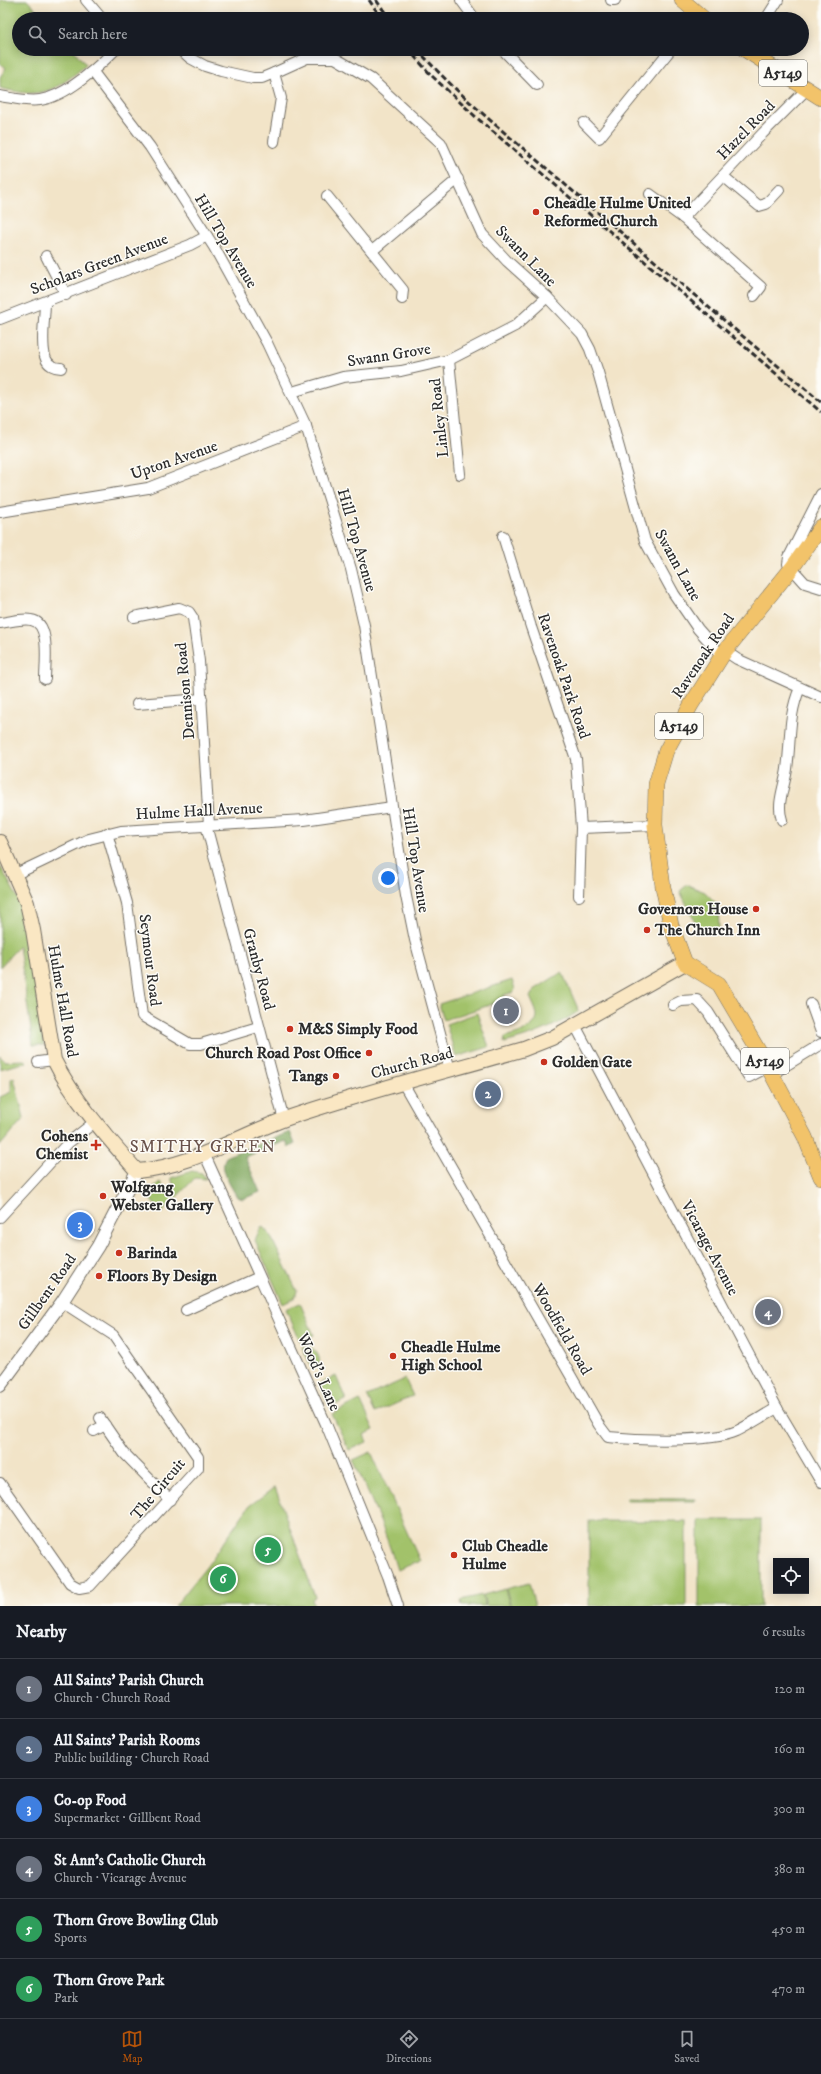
<!DOCTYPE html>
<meta charset="utf-8">
<style>
body{margin:0;font-family:"IM FELL DW Pica",serif;background:#20242c;color:#f1f3f6}
.controls{position:absolute;right:12px;bottom:12px;display:grid;overflow:hidden;border-radius:0px;box-shadow:0 2px 10px #0003}
.controls button{width:36px;height:36px;display:grid;place-items:center;padding:0;border:0;border-bottom:1px solid #363941;background:#171b24;color:#f1f3f6;font:20px sans-serif}
.you{position:absolute;left:388px;top:878px;width:14px;height:14px;margin:-10px;border:3px solid #fff;border-radius:50%;background:#1a73e8;box-shadow:0 0 0 6px #1a73e833}
.badge{display:grid;place-items:center;width:26px;height:26px;border-radius:50%;background:#b45309;color:#fff;font-size:13px;font-weight:700}
.pin{position:absolute;translate:-50% -50%;border:2px solid #fff;box-shadow:0 1px 4px #0006}
.list{margin:0;padding:0;list-style:none}
h2{display:flex;justify-content:space-between;align-items:center;height:52px;margin:0;padding:0 16px;font-size:17px}
h2 small{font-size:13px;font-weight:400;color:#9ea1a6}
.list li{display:grid;grid-template-columns:26px 1fr auto;gap:12px;align-items:center;box-sizing:border-box;height:60px;padding:0 16px;border-top:1px solid #363941}
.list b{display:block;font-size:15px;white-space:nowrap}
.list p{margin:0;font-size:13px;white-space:nowrap;color:#9ea1a6}
.list em{font-size:13px;font-style:normal;color:#9ea1a6}
.icon{flex:none;width:22px;height:22px;fill:none;stroke:currentColor;stroke-width:2;stroke-linecap:round;stroke-linejoin:round}
.map{position:relative;flex:none;width:821px;height:1606px;overflow:hidden}
.search{position:absolute;background:#171b24;box-shadow:0 2px 10px #0003;left:12px;right:12px;top:12px;height:44px;display:flex;align-items:center;gap:10px;box-sizing:border-box;padding:0 14px;border-radius:22px;color:#9ea1a6;font-size:15px}
.sheet{height:412px;background:#171b24}
nav{display:flex;justify-content:space-around;align-items:center;box-sizing:border-box;height:56px;border-top:1px solid #363941;background:#171b24;font-size:11px;color:#9ea1a6}
nav a{display:grid;justify-items:center;gap:2px}
nav .on{color:#b45309}
.map>svg:first-child{display:block}
.green{fill:#a2c26a;stroke:#66764a}
.forest{fill:#81a85e;stroke:#566a44}
.lines{fill:none;stroke-linecap:round;stroke-linejoin:round}
.minor-casing{stroke:#716c62;stroke-width:12}
.tertiary-casing{stroke:#716c62;stroke-width:14}
.secondary-casing{stroke:#716c62;stroke-width:16}
.primary-casing{stroke:#716c62;stroke-width:16}
.minor{stroke:#fff;stroke-width:10}
.tertiary{stroke:#fff;stroke-width:12}
.secondary{stroke:#fae7c3;stroke-width:14}
.primary{stroke:#f2c36a;stroke-width:15}
.rail{stroke:#2b2b2b;stroke-width:3;stroke-dasharray:6 3;stroke-linecap:butt}
.poi-dot{fill:#c8321e;stroke:#fdfcf7;stroke-width:1.5}
.labels{text-anchor:middle;dominant-baseline:central;stroke-width:3;stroke-linejoin:round;paint-order:stroke}
.shield{fill:#fdfcf7;stroke:#6a6a68;stroke-width:1}
.shield-label{font-size:15px;font-weight:bold;fill:#2b2b2b}
.street-label{font-size:16px;fill:#2b2b2b;stroke:#fdfcf7}
.poi-label{font-size:16px;font-weight:bold;fill:#2b2b2b;stroke:#fdfcf7;text-anchor:start}
.neighbourhood-label{font-size:17px;letter-spacing:1px;fill:#6b544c;stroke:#fdfcf7}
</style>
<div class="map">
<svg width="821" height="1606" viewBox="0 0 821 1606">
<rect width="100%" height="100%" fill="#fdfcf7"/>
<filter id="ink" filterUnits="userSpaceOnUse"><feTurbulence type="fractalNoise" baseFrequency=".025" numOctaves="2"/><feDisplacementMap in="SourceGraphic" scale="8" xChannelSelector="R" yChannelSelector="G"/><feConvolveMatrix kernelMatrix="1 2 1 2 8 2 1 2 1" color-interpolation-filters="sRGB"/></filter>
<filter id="wash" filterUnits="userSpaceOnUse"><feTurbulence type="fractalNoise" baseFrequency=".012" numOctaves="4" result="noise"/><feDisplacementMap in="SourceGraphic" scale="16" xChannelSelector="R" yChannelSelector="G"/><feGaussianBlur stdDeviation="0.9" result="paint"/><feColorMatrix in="noise" values="0 0 0 0 0 0 0 0 0 0 0 0 0 0 0 0 0 1.4 0 .05"/><feComposite in="paint" operator="in"/></filter>
<g filter="url(#wash)">
<rect width="100%" height="100%" fill="#f2e4c8"/>
<g class="green">
<path d="M0,0H27L45,19H19V49H73L86,65C54,92 42,99 0,88V77L6,68L0,64Z"/>
<path d="M0,866L20,902L34,970L44,1045H33L19,946L0,967Z"/>
<path d="M687,885L705,892L718,905L719,928L699,930L680,891Z"/>
<path d="M562,972L579,1011C555,1027 532,1036 504,1043L505,1037C515,1034 537,1029 537,1015C536,1009 532,1002 530,997L534,990Z"/>
<path d="M512,980L515,989L514,992L504,995L505,1000L444,1020L439,1004Z"/>
<path d="M477,1013L489,1047L456,1057L446,1024Z"/>
<path d="M0,1056L5,1061L24,1060L27,1062L0,1069Z"/>
<path d="M14,1078L24,1118L0,1146V1097L11,1092V1079Z"/>
<path d="M192,1171L202,1173L206,1179L195,1178L161,1213L146,1193L160,1182L165,1192L175,1188L171,1178Z"/>
<path d="M263,1227L270,1235L297,1291L295,1298L283,1304L255,1240L260,1229Z"/>
<path d="M300,1303L314,1335L300,1341L286,1309Z"/>
<path d="M309,1346C316,1350 321,1357 319,1364L312,1368L302,1347Z"/>
<path d="M336,1376L346,1400L330,1407L319,1384Z"/>
<path d="M405,1379L413,1396L375,1413L367,1396Z"/>
<path d="M360,1400L374,1430L364,1435L367,1442L349,1450L332,1414Z"/>
<path d="M371,1452L420,1561L397,1570C386,1532 370,1496 353,1460Z"/>
<path d="M275,1487L315,1597L312,1599L314,1606H175L207,1566L249,1506Z"/>
<path d="M626,1498L695,1499V1501H626Z"/>
<rect x="699" y="1520" width="62" height="86"/>
<rect x="589" y="1521" width="97" height="85"/>
<path d="M529,1583L535,1606H511L506,1589Z"/>
<path d="M505,1589L510,1606H486L483,1595Z"/>
<path d="M482,1595L485,1606H462L461,1600Z"/>
</g>
<path class="forest" d="M290,1132L295,1144L289,1147L286,1141L245,1157L260,1192L243,1199L237,1197C231,1186 217,1167 227,1156Z"/>
</g>
<g filter="url(#ink)">
<g class="lines">
<g class="minor-casing">
<g id="minor">
<path d="M86,0L102,19"/>
<path d="M461,0L475,19"/>
<path d="M611,0H615"/>
<path d="M766,19L778,0"/>
<path d="M180,49L190,58L205,66L221,71L253,78H262L274,73L307,58H335L371,79L441,143L482,234L507,261L547,297L582,334L590,349L598,372L645,541L674,594L698,629L722,656"/>
<path d="M502,49L537,85"/>
<path d="M93,72L150,147L214,247L267,343L306,426L351,569L364,625L406,896L415,940L450,1070"/>
<path d="M0,96C13,98 27,102 40,100C67,96 97,68 116,49"/>
<path d="M584,123L599,138L671,49"/>
<path d="M274,142L281,98L274,73"/>
<path d="M723,176L759,206L766,204L779,190"/>
<path d="M650,194L683,218L761,287L754,296"/>
<path d="M327,196L403,290L402,299"/>
<path d="M683,218L763,133L807,89"/>
<path d="M372,251L458,179"/>
<path d="M46,256L66,295"/>
<path d="M45,302C45,317 40,346 46,359C48,365 55,368 61,368"/>
<path d="M0,319L190,245L207,236"/>
<path d="M449,360L460,474"/>
<path d="M292,392L343,377L401,371L449,360L515,326L547,297"/>
<path d="M821,494L789,557L788,564L805,583L821,588"/>
<path d="M0,512L148,488L306,426"/>
<path d="M503,536L531,627L576,759L581,828L655,825"/>
<path d="M134,617L179,608L189,612L193,618L199,661L209,825"/>
<path d="M0,623C10,622 22,618 31,620C51,622 45,664 45,679"/>
<path d="M725,651L737,659L821,697"/>
<path d="M137,704L202,699"/>
<path d="M782,820C776,804 785,785 787,769C791,740 788,715 800,688"/>
<path d="M206,825L284,1120"/>
<path d="M107,833L127,903L142,1016L190,1044H201L258,1027"/>
<path d="M16,874L89,839L121,831L304,820L392,807"/>
<path d="M579,896L581,828"/>
<path d="M811,1004L821,1032"/>
<path d="M673,1005L681,1001L697,1000L708,1012L749,1077L768,1067"/>
<path d="M575,1025L777,1408L821,1482"/>
<path d="M38,1062L54,1060"/>
<path d="M772,1074L821,1044"/>
<path d="M403,1083L599,1425L608,1437C638,1440 710,1443 737,1431C751,1424 764,1415 777,1408"/>
<path d="M204,1153L326,1424L388,1576L398,1606"/>
<path d="M0,1217L68,1143L96,1121"/>
<path d="M186,1310L259,1277"/>
<path d="M100,1418L124,1453L170,1500"/>
<path d="M94,1431L105,1425"/>
<path d="M0,1483L70,1583L79,1588L90,1586L198,1468V1457L113,1335L62,1302"/>
</g>
</g>
<g class="tertiary-casing">
<path id="tertiary" d="M0,1386L62,1302L98,1246L137,1171"/>
</g>
<g class="secondary-casing">
<path id="secondary" d="M0,842L27,903L33,930L54,1060C73,1099 108,1138 137,1171C190,1167 236,1137 285,1119C363,1092 444,1072 524,1049L552,1038L685,963"/>
</g>
<g class="primary-casing">
<g id="primary">
<path d="M682,0L704,19"/>
<path d="M744,49L821,98"/>
<path d="M821,527L792,568L725,651L691,705L666,751L656,784L655,825L663,887L671,925L685,963L719,984L768,1067L805,1137L821,1177"/>
</g>
</g>
<use href="#minor" class="minor"/>
<use href="#tertiary" class="tertiary"/>
<use href="#secondary" class="secondary"/>
<use href="#primary" class="primary"/>
<g class="rail">
<path d="M369,0L382,19"/>
<path d="M376,0L390,19"/>
<path d="M408,49L432,76L477,118L821,412"/>
<path d="M417,49C462,100 517,142 568,187C652,259 736,331 821,402"/>
</g>
</g>
</g>
<g class="poi-dot">
<circle cx="536" cy="212" r="4"/>
<circle cx="756" cy="909" r="4"/>
<circle cx="647" cy="930" r="4"/>
<circle cx="290" cy="1029" r="4"/>
<circle cx="369" cy="1053" r="4"/>
<circle cx="544" cy="1062" r="4"/>
<circle cx="336" cy="1076" r="4"/>
<path d="M94 1139h4v4h4v4h-4v4h-4v-4h-4v-4h4z"/>
<circle cx="103" cy="1196" r="4"/>
<circle cx="119" cy="1253" r="4"/>
<circle cx="99" cy="1276" r="4"/>
<circle cx="393" cy="1356" r="4"/>
<circle cx="454" cy="1555" r="4"/>
</g>
<g class="labels">
<g class="shield">
<rect x="759" y="60" width="48" height="26" rx="3"/>
<rect x="655" y="713" width="48" height="26" rx="3"/>
<rect x="741" y="1048" width="48" height="26" rx="3"/>
</g>
<g class="shield-label">
<text x="783" y="73">A5149</text>
<text x="679" y="726">A5149</text>
<text x="765" y="1061">A5149</text>
</g>
<g class="street-label">
<text transform="translate(746 130) rotate(-46)">Hazel Road</text>
<text transform="translate(226 241) rotate(59)">Hill Top Avenue</text>
<text transform="translate(526 256) rotate(45)">Swann Lane</text>
<text transform="translate(99 264) rotate(-21)">Scholars Green Avenue</text>
<text transform="translate(389 355) rotate(-9)">Swann Grove</text>
<text transform="translate(439 418) rotate(-96)">Linley Road</text>
<text transform="translate(174 460) rotate(-19)">Upton Avenue</text>
<text transform="translate(357 540) rotate(74)">Hill Top Avenue</text>
<text transform="translate(678 565) rotate(61)">Swann Lane</text>
<text transform="translate(703 656) rotate(-56)">Ravenoak Road</text>
<text transform="translate(564 676) rotate(71)">Ravenoak Park Road</text>
<text transform="translate(185 691) rotate(-95)">Dennison Road</text>
<text transform="translate(199 811) rotate(-3)">Hulme Hall Avenue</text>
<text transform="translate(416 860) rotate(81)">Hill Top Avenue</text>
<text transform="translate(150 960) rotate(83)">Seymour Road</text>
<text transform="translate(259 969) rotate(75)">Granby Road</text>
<text transform="translate(63 1001) rotate(80)">Hulme Hall Road</text>
<text transform="translate(412 1063) rotate(-15)">Church Road</text>
<text transform="translate(710 1248) rotate(62)">Vicarage Avenue</text>
<text transform="translate(47 1292) rotate(-55)">Gillbent Road</text>
<text transform="translate(562 1329) rotate(60)">Woodfield Road</text>
<text transform="translate(319 1372) rotate(66)">Wood's Lane</text>
<text transform="translate(158 1489) rotate(-50)">The Circuit</text>
</g>
<g class="poi-label">
<text x="544" y="203">Cheadle Hulme United<tspan x="544" dy="18">Reformed Church</tspan></text>
<text x="748" y="909" text-anchor="end">Governors House</text>
<text x="655" y="930">The Church Inn</text>
<text x="298" y="1029">M&amp;S Simply Food</text>
<text x="361" y="1053" text-anchor="end">Church Road Post Office</text>
<text x="552" y="1062">Golden Gate</text>
<text x="328" y="1076" text-anchor="end">Tangs</text>
<text x="88" y="1136" text-anchor="end">Cohens<tspan x="88" dy="18">Chemist</tspan></text>
<text x="111" y="1187">Wolfgang<tspan x="111" dy="18">Webster Gallery</tspan></text>
<text x="127" y="1253">Barinda</text>
<text x="107" y="1276">Floors By Design</text>
<text x="401" y="1347">Cheadle Hulme<tspan x="401" dy="18">High School</tspan></text>
<text x="462" y="1546">Club Cheadle<tspan x="462" dy="18">Hulme</tspan></text>
</g>
<g class="neighbourhood-label">
<text x="203" y="1147">SMITHY GREEN</text>
</g>
</g>
</svg>
<div class="controls">
<button><svg class="icon" aria-label="locate" viewBox="0 0 24 24"><circle cx="12" cy="12" r="6"/><path d="M12 2v4M12 18v4M2 12h4M18 12h4"/></svg></button>
</div>
<div class="you"></div>
<div class="pin badge" style="left:506px;top:1011px;background:#6b7280">1</div>
<div class="pin badge" style="left:488px;top:1094px;background:#5c6f8a">2</div>
<div class="pin badge" style="left:80px;top:1225px;background:#3f7fe0">3</div>
<div class="pin badge" style="left:768px;top:1312px;background:#6b7280">4</div>
<div class="pin badge" style="left:268px;top:1550px;background:#2e9e5b">5</div>
<div class="pin badge" style="left:223px;top:1579px;background:#2e9e5b">6</div>
<div class="search"><svg class="icon" aria-label="search" viewBox="0 0 24 24"><circle cx="10" cy="10" r="6"/><path d="M15 15l6 6"/></svg>Search here</div>
</div>
<section class="sheet">
<h2>Nearby<small>6 results</small></h2>
<ul class="list">
<li><span class="badge" style="background:#6b7280">1</span><div><b>All Saints' Parish Church</b><p>Church · Church Road</p></div><em>120 m</em></li>
<li><span class="badge" style="background:#5c6f8a">2</span><div><b>All Saints' Parish Rooms</b><p>Public building · Church Road</p></div><em>160 m</em></li>
<li><span class="badge" style="background:#3f7fe0">3</span><div><b>Co-op Food</b><p>Supermarket · Gillbent Road</p></div><em>300 m</em></li>
<li><span class="badge" style="background:#6b7280">4</span><div><b>St Ann's Catholic Church</b><p>Church · Vicarage Avenue</p></div><em>380 m</em></li>
<li><span class="badge" style="background:#2e9e5b">5</span><div><b>Thorn Grove Bowling Club</b><p>Sports</p></div><em>450 m</em></li>
<li><span class="badge" style="background:#2e9e5b">6</span><div><b>Thorn Grove Park</b><p>Park</p></div><em>470 m</em></li>
</ul>
</section>
<nav>
<a class="on"><svg class="icon" aria-label="map" viewBox="0 0 24 24"><path d="M3 6l6-2 6 2 6-2v14l-6 2-6-2-6 2zM9 4v14M15 6v14"/></svg>Map</a>
<a><svg class="icon" aria-label="directions" viewBox="0 0 24 24"><path d="M12 3l9 9-9 9-9-9zM9 14v-3h6M13 9l2 2-2 2"/></svg>Directions</a>
<a><svg class="icon" aria-label="saved" viewBox="0 0 24 24"><path d="M7 4h10v16l-5-4-5 4z"/></svg>Saved</a>
</nav>
